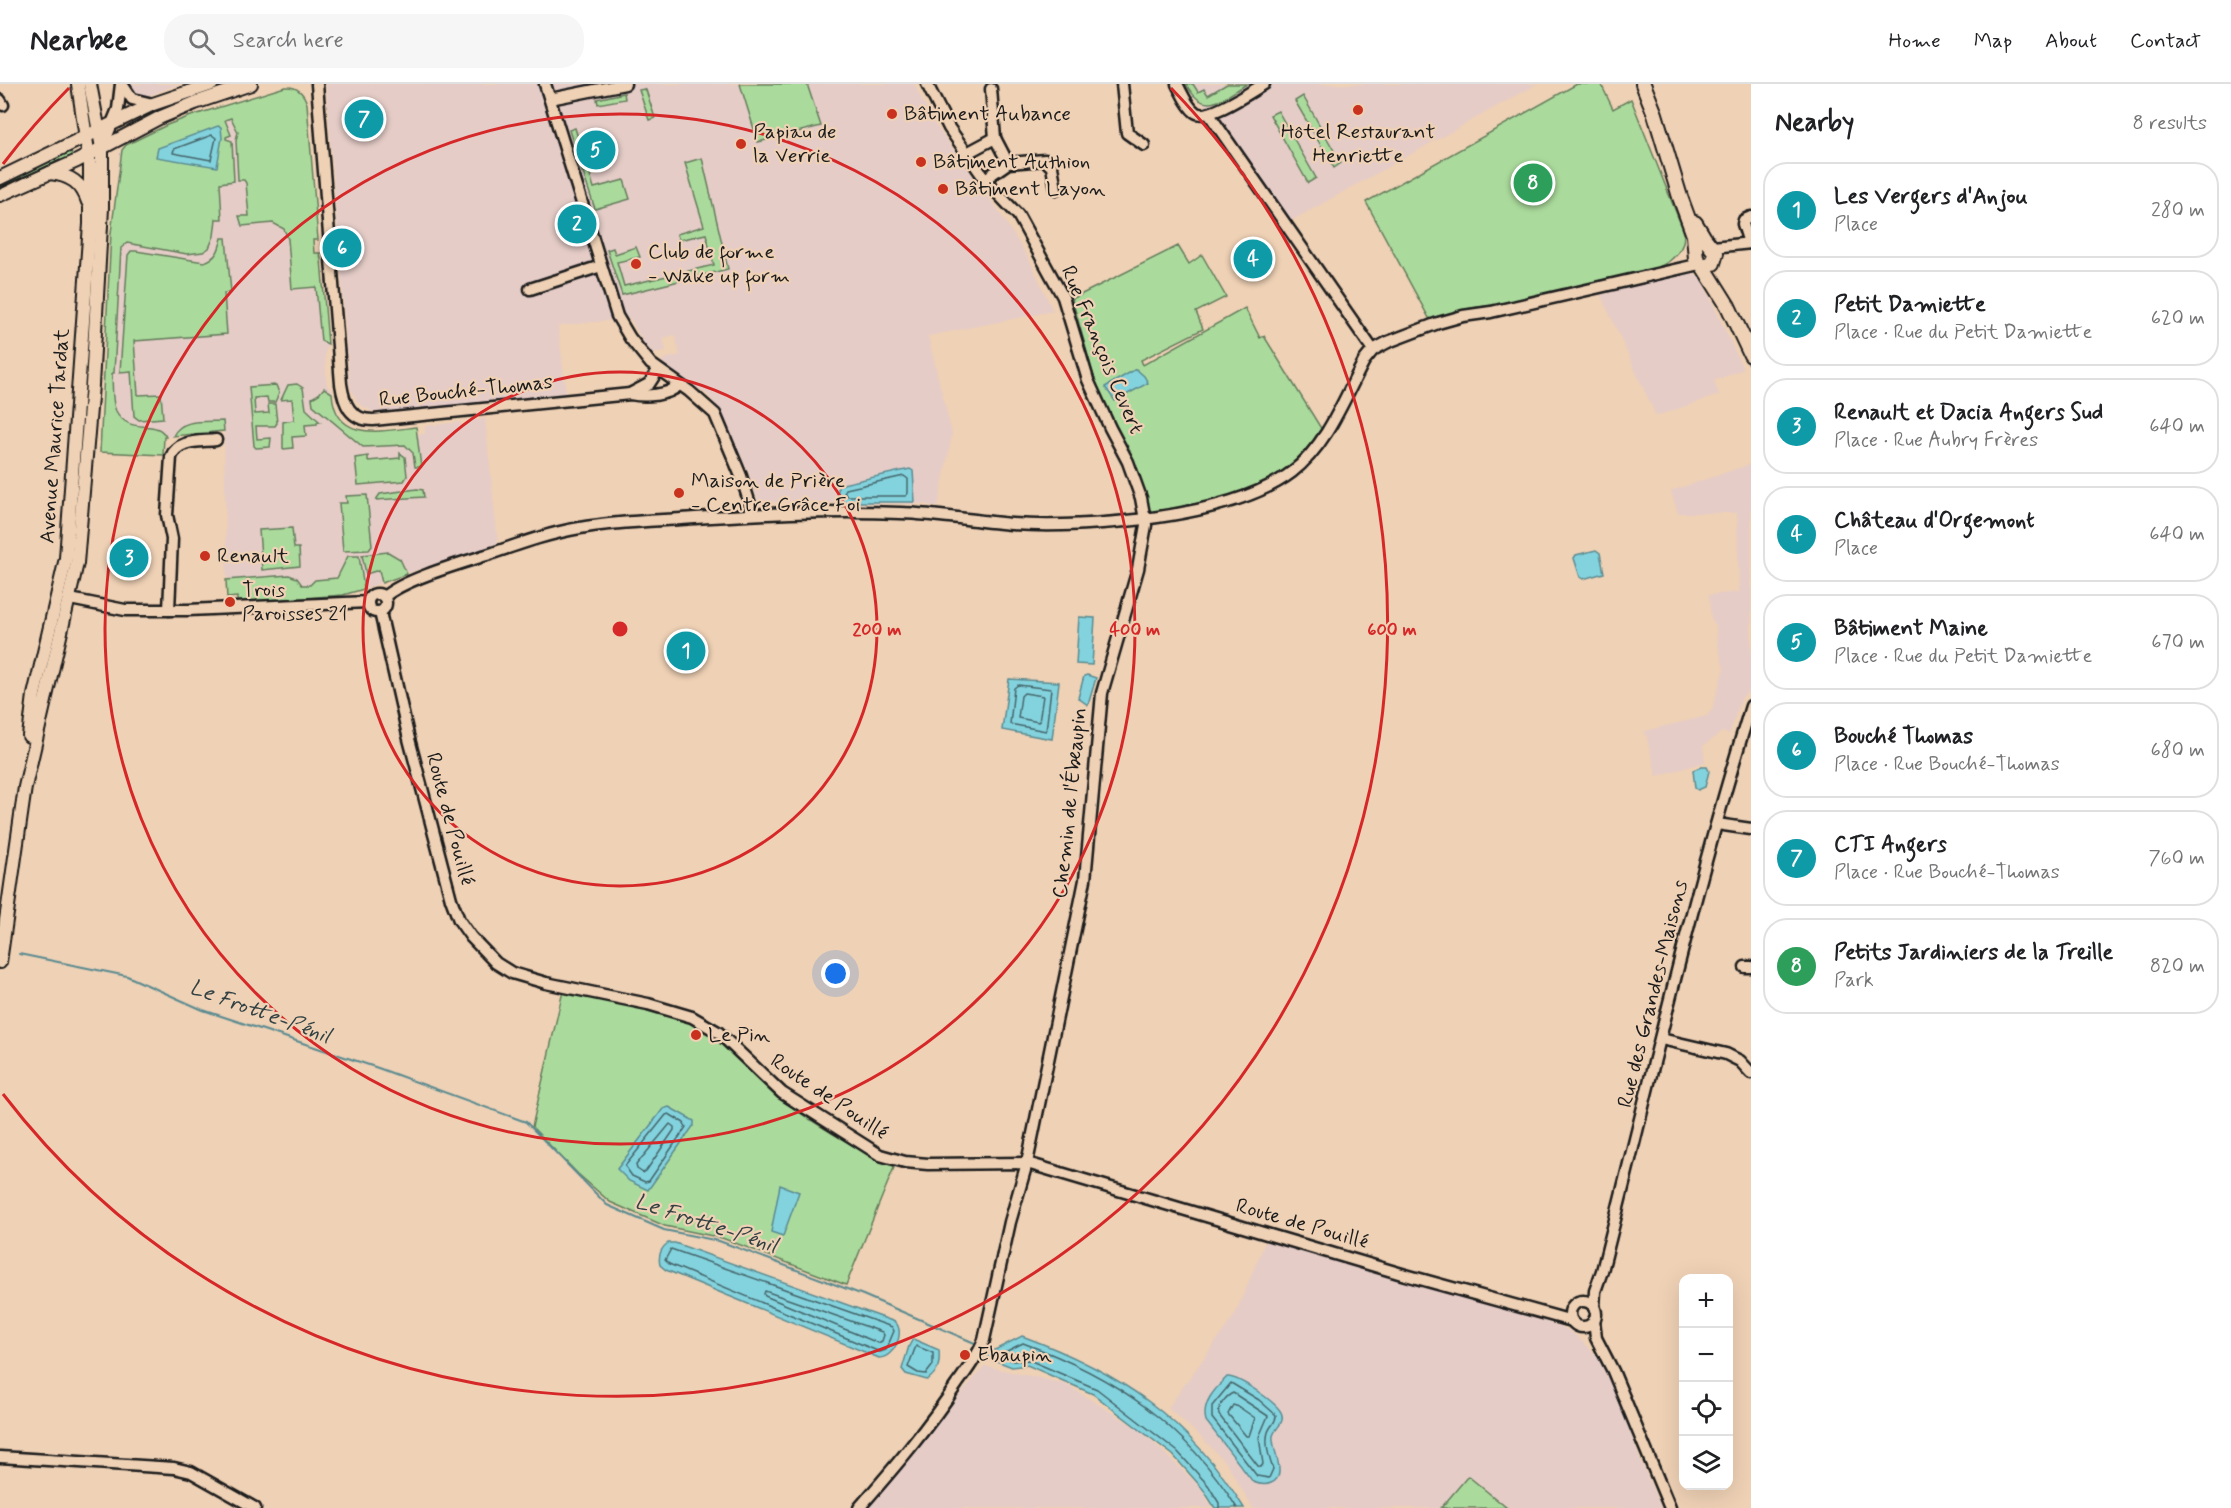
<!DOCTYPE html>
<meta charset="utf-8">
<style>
body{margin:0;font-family:Mynerve,sans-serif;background:#f6f6f6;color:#202124}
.controls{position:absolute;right:18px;bottom:18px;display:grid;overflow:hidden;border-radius:12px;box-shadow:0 6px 24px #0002}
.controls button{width:54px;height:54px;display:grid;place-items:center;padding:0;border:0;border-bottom:2px solid #e0e0e0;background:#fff;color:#202124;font:30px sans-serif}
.you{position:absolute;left:836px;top:890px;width:21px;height:21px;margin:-15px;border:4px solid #fff;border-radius:50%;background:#1a73e8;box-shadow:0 0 0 9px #1a73e833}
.badge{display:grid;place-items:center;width:39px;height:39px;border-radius:50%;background:#c8321e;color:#fff;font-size:20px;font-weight:700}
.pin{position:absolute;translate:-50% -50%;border:3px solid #fff;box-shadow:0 2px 6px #0006}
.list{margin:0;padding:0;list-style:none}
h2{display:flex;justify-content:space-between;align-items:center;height:78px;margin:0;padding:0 24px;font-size:26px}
h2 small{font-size:20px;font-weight:400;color:#757577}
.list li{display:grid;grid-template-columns:39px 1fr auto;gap:18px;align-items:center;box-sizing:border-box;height:96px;margin:0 12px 12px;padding:0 12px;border:2px solid #e0e0e0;border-radius:24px}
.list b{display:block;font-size:22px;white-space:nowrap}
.list p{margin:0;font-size:20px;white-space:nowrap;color:#757577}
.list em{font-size:20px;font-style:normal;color:#757577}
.icon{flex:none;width:33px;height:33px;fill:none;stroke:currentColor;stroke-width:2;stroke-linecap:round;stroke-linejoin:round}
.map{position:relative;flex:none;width:1751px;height:1424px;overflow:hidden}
header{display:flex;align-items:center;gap:36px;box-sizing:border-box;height:84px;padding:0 30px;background:#fff;border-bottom:2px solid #e0e0e0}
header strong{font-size:28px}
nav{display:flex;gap:33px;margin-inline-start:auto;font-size:21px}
.search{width:420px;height:54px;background:#f6f6f6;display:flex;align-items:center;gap:15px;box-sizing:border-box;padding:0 21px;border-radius:24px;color:#757577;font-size:22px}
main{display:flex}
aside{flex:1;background:#fff}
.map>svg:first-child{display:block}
.built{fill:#e5ccc7}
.green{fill:#abdb9c;stroke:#647c5c;stroke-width:1.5}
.water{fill:#83d3de;stroke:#5a8a90;stroke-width:1.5}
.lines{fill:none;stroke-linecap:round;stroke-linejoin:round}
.shore{stroke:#45656a;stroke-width:1.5}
.stream{stroke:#5a8a90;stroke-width:2}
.minor-casing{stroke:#1c1c1c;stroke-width:15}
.tertiary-casing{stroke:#1c1c1c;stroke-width:16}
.secondary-casing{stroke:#1c1c1c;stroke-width:18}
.minor{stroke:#efd1b5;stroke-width:10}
.tertiary{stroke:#efd1b5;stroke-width:12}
.secondary{stroke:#efd1b5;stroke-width:14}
.tram{stroke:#1c1c1c;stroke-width:1.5}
.ring{fill:none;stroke:#d62828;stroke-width:3}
.poi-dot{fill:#c8321e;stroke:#efd1b5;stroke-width:2}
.labels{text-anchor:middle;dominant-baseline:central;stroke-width:4.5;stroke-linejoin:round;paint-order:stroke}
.poi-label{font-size:21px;fill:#1c1c1c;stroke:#efd1b5;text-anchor:start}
.street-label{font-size:21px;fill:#1c1c1c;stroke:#efd1b5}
.water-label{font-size:22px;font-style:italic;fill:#314143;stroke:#efd1b5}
.centre{fill:#d62828;stroke:#efd1b5;stroke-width:3}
.ring-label{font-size:18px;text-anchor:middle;font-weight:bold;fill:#d62828;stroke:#efd1b5;stroke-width:4.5;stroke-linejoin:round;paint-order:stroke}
</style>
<header>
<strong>Nearbee</strong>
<div class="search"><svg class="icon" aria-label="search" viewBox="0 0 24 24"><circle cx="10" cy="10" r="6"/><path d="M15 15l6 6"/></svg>Search here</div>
<nav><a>Home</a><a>Map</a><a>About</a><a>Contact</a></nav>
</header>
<main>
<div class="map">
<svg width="1751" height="1424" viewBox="0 0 1751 1424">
<rect width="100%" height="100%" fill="#efd1b5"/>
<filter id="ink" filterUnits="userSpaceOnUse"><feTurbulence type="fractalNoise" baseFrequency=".0167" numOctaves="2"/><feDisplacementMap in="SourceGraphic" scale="12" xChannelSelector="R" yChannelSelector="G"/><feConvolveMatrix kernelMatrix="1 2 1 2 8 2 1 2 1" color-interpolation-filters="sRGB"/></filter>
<g filter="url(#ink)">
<g class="built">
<path d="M130,0H179L148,12L137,9Z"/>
<path d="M326,0H914L934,39L998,126L1030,177L1053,227L928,252L952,350L938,423L924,420L758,418L747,385L720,327L708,311L661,279L664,275L680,271L675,251L663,254L666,267L653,270L644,260L630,234L558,242L566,309L382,329L371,327L358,319L350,303Z"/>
<path d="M1186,0H1537L1289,138L1203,19L1193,13Z"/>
<path d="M285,3L299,6L304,11L307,20L318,156H313L314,169H320L321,175L328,260L325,269L326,294L327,302L332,306L336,328L344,339L356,345L369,348L416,343L417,350H425V342L460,338L461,341H467V337L485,335L498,461L434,480L346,511L237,519V513L227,514L224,347L164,353L163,371L100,368L111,149L120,69L123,63L167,41L191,32Z"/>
<path d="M1691,188L1701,194L1743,285L1714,297L1719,311L1656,332L1599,207Z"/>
<path d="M1751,380V597L1749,607L1742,613L1729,650L1722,648L1703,662L1705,678L1657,692L1645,647L1707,632L1712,626L1724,584L1717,559L1716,542L1711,534L1709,511L1739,508L1737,429H1678L1671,407Z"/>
<path d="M1266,1156L1561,1242L1574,1250L1598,1273L1624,1328L1639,1373L1661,1424H1253L1227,1380L1199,1351L1168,1324L1235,1231Z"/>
<path d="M985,1282L1065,1300L1140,1346L1200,1403L1212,1424H860Z"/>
</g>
<g class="green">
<path d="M740,0H807L821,42L758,58Z"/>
<path d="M1186,0H1193L1198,8L1204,5L1208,11L1227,0H1247C1221,15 1205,34 1186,0Z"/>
<path d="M1577,0H1601L1613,25L1631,15L1683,146C1687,163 1674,176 1659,183L1511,219L1471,224L1433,235L1429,234L1366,118Z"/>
<path d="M285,3C297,2 304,9 307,20L318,156H313L314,169H320L321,175L328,260L321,257L316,203L292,205L288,155L284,145L273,139L242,142L239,132H249L246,99L244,96H238L236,56L238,48L231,34L225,36L231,51L226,53V55L232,57L234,97L220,99L222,135H216L214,152L209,164L203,168L187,170L127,159L121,164L114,289H112C113,300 111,317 116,327C130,353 157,333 166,353H164L163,371L100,368L111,149L122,66L126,61L167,41L191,32Z"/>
<path d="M644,5L646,6L655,34L649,36L639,6Z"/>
<path d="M624,9L625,15L598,20L597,15Z"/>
<path d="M1303,12L1341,79L1334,84L1295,17Z"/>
<path d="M1278,27L1316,94L1308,99L1270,31Z"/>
<path d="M575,44L588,86L582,88L569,46Z"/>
<path d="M69,65L73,72L0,107V98Z"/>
<path d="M702,74L728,185L622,211L607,166L613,164L615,170L636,163L640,173L617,178L624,202L714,181L706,150L679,156L677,150L704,142L685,79Z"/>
<path d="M589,87L594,104L624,96L630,115L595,125L583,89Z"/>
<path d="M222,154H226L231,208L224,209L227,250L134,257L138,311L161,310L163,334L139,336L134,332L131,287L120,288L128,171L131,167H136L204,178C217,174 219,166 222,154Z"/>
<path d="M1178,162L1189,180L1202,171L1226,213L1196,228L1203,245L1141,276L1143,281L1245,224L1260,254L1264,252L1322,346C1312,360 1301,377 1286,388C1254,411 1192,420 1153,429L1149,425L1132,378L1098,307L1072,215Z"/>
<path d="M297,300L303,304L306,325L320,338H317V340L305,341L306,352L292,353L293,364L283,365V338L294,336L292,315L281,316L288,301Z"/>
<path d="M276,301L279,309L275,318H268L267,313L254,314L255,330L269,329L268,320H275L277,339L275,342H256L257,355L271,354L270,363L256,364L254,362L249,303Z"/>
<path d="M324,304L332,309C335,359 382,347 416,343L421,383H415L413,369L405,361L363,363L313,321L312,314L319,310Z"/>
<path d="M223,337L224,347L173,352C181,334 205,338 223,337Z"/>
<path d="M400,369L405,373L407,392L404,397L358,401L355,374L368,372V377L400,374Z"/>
<path d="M417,405L423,406L424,413L376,416L380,410Z"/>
<path d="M367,411L372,462L369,466L343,467L339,419H347L346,412Z"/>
<path d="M292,444L294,464H299L300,482L262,486L259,446Z"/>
<path d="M388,468L400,475L407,490L382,499L379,486L366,490L362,471Z"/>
<path d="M348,472H359L364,505L343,511L237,519V513L227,514L226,496L289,491L297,494L302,501H310L315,496L337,494Z"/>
<path d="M563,907C603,915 671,922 704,943C732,961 751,991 777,1012C810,1038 856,1065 895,1081L846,1201L722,1154L665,1142L610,1118L578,1090L532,1043Z"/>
<path d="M1468,1392L1507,1424H1441Z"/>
</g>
<g class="water">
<path d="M218,42L221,43L222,54L217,83L156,73L158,64Z"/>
<path d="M1136,285L1144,292L1148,299L1115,317L1105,303Z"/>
<path d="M910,385L913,387L915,418H838V401Z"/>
<path d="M1596,466L1600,469L1604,489L1583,495L1580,493L1574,474L1576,471Z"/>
<path d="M1079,533L1095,534L1092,581L1076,580Z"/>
<path d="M1087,591L1096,594L1088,621L1078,614L1084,592Z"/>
<path d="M1009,595L1059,598L1052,655L1002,646Z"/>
<path d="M1701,683H1707L1709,687L1705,703L1698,706L1695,704L1693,686Z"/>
<path d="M669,1023L694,1037V1041L648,1106L629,1097L617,1085L663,1025Z"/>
<path d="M780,1101L799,1108L783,1152L771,1148Z"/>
<path d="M668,1159H675L895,1238C906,1248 894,1274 879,1274L666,1186L660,1181C658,1172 661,1164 668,1159Z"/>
<path d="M1022,1252C1118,1287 1190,1335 1244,1424H1215L1203,1405L1173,1371L1093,1310L1027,1281L1012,1283L984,1272L988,1264L993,1267Z"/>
<path d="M913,1255L939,1266C940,1279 939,1288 927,1296L906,1290L902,1285L909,1262Z"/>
<path d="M1227,1293C1238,1292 1280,1320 1282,1331C1284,1340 1275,1344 1273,1352C1271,1365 1289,1392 1271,1399C1265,1402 1258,1400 1253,1398L1206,1337C1201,1319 1215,1305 1227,1293Z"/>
</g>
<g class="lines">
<g class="shore">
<path d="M212,51L216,54L211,76L173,69L174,65Z"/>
<path d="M904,392L908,395V409L906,412H847L844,409L846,405Z"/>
<path d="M1018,601L1051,605L1046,647L1010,640L1014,604Z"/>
<path d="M1024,609L1043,612L1039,638L1018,634L1021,612Z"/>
<path d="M669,1030L684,1039L686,1043L649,1097L645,1098L632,1092L625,1082L666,1031Z"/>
<path d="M670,1040L674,1043V1046L646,1087L643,1089L637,1085L636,1081Z"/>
<path d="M671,1165L892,1243L894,1247L886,1266L880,1268L669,1180L665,1176Z"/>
<path d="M765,1207L882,1248L884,1251L882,1257L878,1259L765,1212L764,1210Z"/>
<path d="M916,1262L933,1269V1281L926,1290L918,1289L908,1283Z"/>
<path d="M1231,1299L1259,1316L1276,1331C1276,1338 1273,1339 1270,1344C1263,1355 1269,1374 1273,1385L1269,1394L1257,1392L1212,1334V1322Z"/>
<path d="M1233,1309L1268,1332L1259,1353L1263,1380L1261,1383L1258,1382L1219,1331C1217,1323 1226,1312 1233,1309Z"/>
<path d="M1233,1321L1239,1323L1255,1334L1249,1352H1246L1228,1330Z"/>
<path d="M1219,1424V1419L1208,1401L1177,1367L1097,1305L1029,1276L1013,1277L1004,1273L1003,1269L1023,1259C1114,1292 1186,1341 1237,1424"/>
</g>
<g class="stream">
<path d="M19,870L127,892L203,926L378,984L526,1038L607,1121L664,1146L719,1157L773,1177L863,1211L977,1260"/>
<path d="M985,1263L997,1268"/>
</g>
<g class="minor-casing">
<g id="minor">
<path d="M122,0L132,15L153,20"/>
<path d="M317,0L341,300C344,320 350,336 373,336L630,310L649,300L658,286"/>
<path d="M545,0L617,232L630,254L651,280L689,307L715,330L741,392L750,420V430"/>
<path d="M1122,0L1127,49L1144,61"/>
<path d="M1177,0C1182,9 1187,22 1195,28C1207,38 1252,7 1264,0"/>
<path d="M991,5L995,54"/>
<path d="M550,15L625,0"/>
<path d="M0,16L3,21"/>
<path d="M1209,30L1373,266"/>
<path d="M102,64L118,25L121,0"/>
<path d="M967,69L995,54L1008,79"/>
<path d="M985,95L1008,79L1045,76L1052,83L1056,105"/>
<path d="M1749,159L1743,140L1744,136L1751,133"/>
<path d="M1713,163L1751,159"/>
<path d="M530,205L601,182"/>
<path d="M630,310C645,313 668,312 679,301"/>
<circle cx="377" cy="519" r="9"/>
<path d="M384,513C404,495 465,478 493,469C522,459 550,449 580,444C613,438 648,437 681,435C754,430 827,426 900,429C938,430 975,437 1012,440C1086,445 1232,434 1292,388C1327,361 1344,315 1364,277L1373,266L1388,258L1438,239L1463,232L1491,228L1700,180"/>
<path d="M70,515L125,526H188L368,518"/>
<path d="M169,526L172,455L167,431L171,373C178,355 200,358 216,356"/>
<path d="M380,528L408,651L451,815L459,836L471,853L496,879L512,889L546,899L648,920L692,933L718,948L782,1009L880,1071L905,1078L928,1080L1027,1079L1402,1190L1572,1237"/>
<path d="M1717,740L1751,745"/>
<path d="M1745,883H1751"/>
<path d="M1661,955L1726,970L1740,977L1751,989"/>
<circle cx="1583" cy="1230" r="13"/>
<path d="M1594,1224L1595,1207L1602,1187C1650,999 1693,808 1751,622"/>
<path d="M1594,1236L1596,1254L1613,1287L1670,1424"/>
<path d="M0,1373L174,1384L191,1388L255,1424"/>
<path d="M859,1424C894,1384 928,1344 957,1300C967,1286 978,1272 984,1256L1010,1138L1027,1079L1085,796L1102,609L1138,485L1146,441L1141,414L1128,378L1110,344L1088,296L1063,213L1018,131L987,98L949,44L927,0"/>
</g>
</g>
<g class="tertiary-casing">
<g id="tertiary">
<path d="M50,89C70,91 82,99 88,118"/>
<path d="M0,94L153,20L212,0"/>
<path d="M0,111L77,77L161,33L195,19L251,0"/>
<path d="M29,652L34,611L66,474L90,140V81L78,0"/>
<path d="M0,878L25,703L77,479L92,301L102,124V64L90,0"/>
</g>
</g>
<g class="secondary-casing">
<g id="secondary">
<path d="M1643,0L1655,30L1680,113L1694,151L1696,175L1703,182L1728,222L1751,271"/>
<path d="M1695,139L1704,154L1716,169L1713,179L1703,182"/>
</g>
</g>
<use href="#minor" class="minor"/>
<use href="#tertiary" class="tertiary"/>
<use href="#secondary" class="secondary"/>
<path class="tram" d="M0,105L60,76"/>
</g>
</g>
<g class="ring">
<circle cx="620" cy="545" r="257"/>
<circle cx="620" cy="545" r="515"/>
<path d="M3 80A772 772 0 0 1 69 4M1171 4A772 772 0 1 1 3 1010"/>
</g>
<g class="poi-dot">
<circle cx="1358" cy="26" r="6"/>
<circle cx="892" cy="30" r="6"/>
<circle cx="741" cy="60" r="6"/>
<circle cx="921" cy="78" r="6"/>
<circle cx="943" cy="105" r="6"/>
<circle cx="636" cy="180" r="6"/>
<circle cx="679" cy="409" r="6"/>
<circle cx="205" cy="472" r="6"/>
<circle cx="230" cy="518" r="6"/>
<circle cx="696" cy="951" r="6"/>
<circle cx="965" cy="1271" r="6"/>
</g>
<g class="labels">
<g class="poi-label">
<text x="904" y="30">Bâtiment Aubance</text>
<text x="753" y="48">Papiau de<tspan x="753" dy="24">la Verrie</tspan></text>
<text x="1358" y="48" text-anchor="middle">Hôtel Restaurant<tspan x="1358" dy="24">Henriette</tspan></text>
<text x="933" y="78">Bâtiment Authion</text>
<text x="955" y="105">Bâtiment Layon</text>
<text x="648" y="168">Club de forme<tspan x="648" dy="24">- Wake up form</tspan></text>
<text x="691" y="397">Maison de Prière<tspan x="691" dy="24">- Centre Grâce Foi</tspan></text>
<text x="217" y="472">Renault</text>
<text x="242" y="506">Trois<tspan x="242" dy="24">Paroisses 21</tspan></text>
<text x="708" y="951">Le Pin</text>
<text x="977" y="1271">Ebaupin</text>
</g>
<g class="street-label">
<text transform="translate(1102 266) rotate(67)">Rue François Cevert</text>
<text transform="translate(466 307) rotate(-6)">Rue Bouché-Thomas</text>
<text transform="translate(55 352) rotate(-86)">Avenue Maurice Tardat</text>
<text transform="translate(1070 719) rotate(-84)">Chemin de l'Ébeaupin</text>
<text transform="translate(450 735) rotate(75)">Route de Pouillé</text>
<text transform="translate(1653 910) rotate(-76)">Rue des Grandes-Maisons</text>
<text transform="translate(829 1013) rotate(34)">Route de Pouillé</text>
<text transform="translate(1302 1140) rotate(16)">Route de Pouillé</text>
</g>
<g class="water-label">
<text transform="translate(260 928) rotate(20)">Le Frotte-Pénil</text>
<text transform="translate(706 1140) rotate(18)">Le Frotte-Pénil</text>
</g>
</g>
<circle cx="620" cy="545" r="9" class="centre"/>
<g class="ring-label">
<text x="877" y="551">200 m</text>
<text x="1135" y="551">400 m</text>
<text x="1392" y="551">600 m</text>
</g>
</svg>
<div class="controls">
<button>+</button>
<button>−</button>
<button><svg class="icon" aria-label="locate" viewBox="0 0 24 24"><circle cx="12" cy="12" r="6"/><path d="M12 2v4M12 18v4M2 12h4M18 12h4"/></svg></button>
<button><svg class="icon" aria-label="layers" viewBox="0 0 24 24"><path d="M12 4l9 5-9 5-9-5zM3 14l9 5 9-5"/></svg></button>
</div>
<div class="you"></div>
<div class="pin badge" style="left:686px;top:567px;background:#0f9aa8">1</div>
<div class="pin badge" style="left:577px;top:140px;background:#0f9aa8">2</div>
<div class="pin badge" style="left:129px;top:474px;background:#0f9aa8">3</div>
<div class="pin badge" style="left:1253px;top:175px;background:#0f9aa8">4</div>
<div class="pin badge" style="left:596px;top:66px;background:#0f9aa8">5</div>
<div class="pin badge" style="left:342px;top:164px;background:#0f9aa8">6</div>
<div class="pin badge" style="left:364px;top:35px;background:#0f9aa8">7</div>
<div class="pin badge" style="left:1533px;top:99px;background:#2e9e5b">8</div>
</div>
<aside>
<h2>Nearby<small>8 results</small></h2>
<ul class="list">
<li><span class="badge" style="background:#0f9aa8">1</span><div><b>Les Vergers d'Anjou</b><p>Place</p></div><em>280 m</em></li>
<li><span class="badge" style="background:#0f9aa8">2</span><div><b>Petit Damiette</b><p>Place · Rue du Petit Damiette</p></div><em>620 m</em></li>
<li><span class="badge" style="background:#0f9aa8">3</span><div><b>Renault et Dacia Angers Sud</b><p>Place · Rue Aubry Frères</p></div><em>640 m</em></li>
<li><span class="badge" style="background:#0f9aa8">4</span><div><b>Château d'Orgemont</b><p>Place</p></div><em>640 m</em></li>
<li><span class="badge" style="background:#0f9aa8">5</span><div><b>Bâtiment Maine</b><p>Place · Rue du Petit Damiette</p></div><em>670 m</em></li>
<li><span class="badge" style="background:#0f9aa8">6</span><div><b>Bouché Thomas</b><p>Place · Rue Bouché-Thomas</p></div><em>680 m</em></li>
<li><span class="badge" style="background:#0f9aa8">7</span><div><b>CTI Angers</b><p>Place · Rue Bouché-Thomas</p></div><em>760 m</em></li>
<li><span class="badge" style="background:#2e9e5b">8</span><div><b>Petits Jardiniers de la Treille</b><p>Park</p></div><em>820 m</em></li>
</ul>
</aside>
</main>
